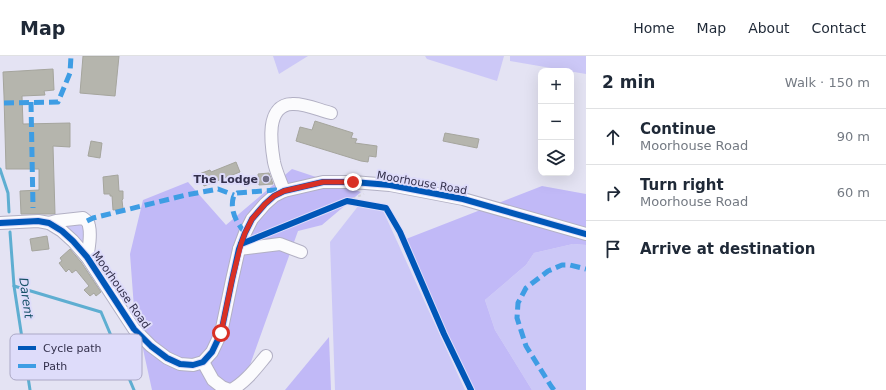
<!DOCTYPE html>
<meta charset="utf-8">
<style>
body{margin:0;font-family:"DejaVu Sans",sans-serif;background:#f2f2f3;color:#1f2937}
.controls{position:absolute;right:12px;top:12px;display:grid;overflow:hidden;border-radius:8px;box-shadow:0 4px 16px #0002}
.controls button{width:36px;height:36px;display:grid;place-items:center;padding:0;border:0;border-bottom:1px solid #e0e1e3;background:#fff;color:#1f2937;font:20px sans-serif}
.stop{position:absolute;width:12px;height:12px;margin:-9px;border:3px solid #d93025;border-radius:50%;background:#fff}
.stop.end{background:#d93025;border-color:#fff;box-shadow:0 1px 4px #0008}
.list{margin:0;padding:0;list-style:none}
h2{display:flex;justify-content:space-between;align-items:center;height:52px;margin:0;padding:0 16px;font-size:17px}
h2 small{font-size:13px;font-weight:400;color:#747a83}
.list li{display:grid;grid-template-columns:26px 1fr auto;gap:12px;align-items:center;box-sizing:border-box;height:56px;padding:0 16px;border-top:1px solid #e0e1e3}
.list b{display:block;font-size:15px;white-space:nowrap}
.list p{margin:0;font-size:13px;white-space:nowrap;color:#747a83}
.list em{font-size:13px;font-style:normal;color:#747a83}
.icon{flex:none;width:22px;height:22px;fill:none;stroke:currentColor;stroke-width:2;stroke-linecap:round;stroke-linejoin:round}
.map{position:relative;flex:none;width:586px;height:334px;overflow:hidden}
header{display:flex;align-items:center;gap:24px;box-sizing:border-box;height:56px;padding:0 20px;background:#fff;border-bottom:1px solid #e0e1e3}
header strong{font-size:19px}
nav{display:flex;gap:22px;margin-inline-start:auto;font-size:14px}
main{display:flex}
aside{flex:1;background:#fff}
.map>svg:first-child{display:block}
.green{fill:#ccc8f7}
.forest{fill:#c1b9f7}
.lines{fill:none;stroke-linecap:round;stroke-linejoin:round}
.stream{stroke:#5eaed1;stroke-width:3}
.building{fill:#b5b5ad;stroke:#a5a59d}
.minor-casing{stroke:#b2b0c4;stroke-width:14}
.path{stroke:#d6d5db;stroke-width:2;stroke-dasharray:3 3;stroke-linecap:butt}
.minor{stroke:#fbfbfd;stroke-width:12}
.quiet{stroke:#3e9de4;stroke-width:5;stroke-dasharray:10 5;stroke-linecap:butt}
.cycleway-casing{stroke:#dedcfa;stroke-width:8}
.cycleway{stroke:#0057b8;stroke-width:6}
.route{stroke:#d93025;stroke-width:5}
.poi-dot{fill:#716f86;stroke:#dedcfa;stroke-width:1.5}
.labels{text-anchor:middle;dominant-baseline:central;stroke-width:4;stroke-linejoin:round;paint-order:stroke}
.poi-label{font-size:11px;font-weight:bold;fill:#33304c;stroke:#dedcfa;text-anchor:end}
.street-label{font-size:11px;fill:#33304c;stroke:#dedcfa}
.water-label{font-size:12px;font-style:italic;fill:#155067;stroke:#dedcfa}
.key{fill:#dedcfa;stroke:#aba8c6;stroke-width:1}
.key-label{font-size:11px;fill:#33304c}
</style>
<header>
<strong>Map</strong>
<nav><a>Home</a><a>Map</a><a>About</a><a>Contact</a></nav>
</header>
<main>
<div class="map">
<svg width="586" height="334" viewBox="0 0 586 334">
<rect width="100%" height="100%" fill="#e4e3f3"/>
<g class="green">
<path d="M273,0H308L279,18Z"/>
<path d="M425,0H504L497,25L427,3Z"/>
<path d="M510,0H586V18L510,5Z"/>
<path d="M380,148L465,334H335L330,186L359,149Z"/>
<path d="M80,166L84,169L86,190L59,168Z"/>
<path d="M573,188L586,189V334H532L495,274L485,244L526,209L534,197Z"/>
</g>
<g class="forest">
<path d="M292,113L361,136L322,169L298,175L241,334H152L134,252L130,198L143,144L188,126L226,169Z"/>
<path d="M542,130L586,138V189L573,188L534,197L526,209L485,244L495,274L532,334H472L406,183Z"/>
<path d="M329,281L331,334H285Z"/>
</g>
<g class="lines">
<g class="stream">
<path d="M0,113L8,137L9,156"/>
<path d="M10,176L14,230L30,334"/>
<path d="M14,230L101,256L134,334"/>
</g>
</g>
<g class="building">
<path d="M83,0H119L115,40L80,37Z"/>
<path d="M53,13L54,34L44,35L45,39L22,40L23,68L70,67V91L53,90L55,158H21L20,135L39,134V113H6L4,40L3,16Z"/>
<path d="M315,65L353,77L351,82L357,83L355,87L377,90L376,101L369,100L368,106L361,105L296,85L300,71L312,74Z"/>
<path d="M445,77L479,83L477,92L443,85Z"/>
<path d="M91,85L102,87L100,102L88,100Z"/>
<path d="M236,106L240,116L204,130L199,118L210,114L211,116Z"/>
<path d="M269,117L273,128L259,129L258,118Z"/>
<path d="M118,119L119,135H123V143L122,144L123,153L113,154L112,140H110V138H104L103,121Z"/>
<path d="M47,180L49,193L32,195L30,183Z"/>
<path d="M70,193L81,206L101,236L96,240L94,237L90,240L84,234L89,230L76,214L72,217L69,213L66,216L59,207L62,205L60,202Z"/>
</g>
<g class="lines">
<g class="minor-casing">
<g id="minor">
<path d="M284,135C281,126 276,116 274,106C271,88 265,49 292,48C304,47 319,54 331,57"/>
<path d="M0,167L38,165L49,167L62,175L73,185L87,201L134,273L151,290L167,302L180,308L193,309L203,306L212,296L221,277L232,224L239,193L245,177L252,163L265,148L274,140L284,135L323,126H353L390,129L463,143L586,178"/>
<path d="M49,167L56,165L83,162C86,164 89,167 89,170C91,178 89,193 87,201"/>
<path d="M239,193L280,188L301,196"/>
<path d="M203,306L213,324L222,331L230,334"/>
<path d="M231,334C245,327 256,312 266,300"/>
</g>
</g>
<path class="path" d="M347,145L364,138"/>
<use href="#minor" class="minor"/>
<g class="quiet">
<path d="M31,46L33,152"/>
<path d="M4,47L58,46L70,17L71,0"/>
<path d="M87,165L93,162L186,139L218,133L234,139"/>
<path d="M245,177C236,166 229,153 234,139L237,137L275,134L282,135"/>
<path d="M554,334L551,330L526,290L517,262L518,247L526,232L548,215L562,209H570L586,213"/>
</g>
<g class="cycleway-casing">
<g id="cycleway">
<path d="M0,167L38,165L49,167L62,175L73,185L87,201L134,273L151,290L167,302L180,308L193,309L203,306L212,296L221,277L232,224L239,193L245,177L252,163L265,148L274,140L284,135L323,126H353L390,129L463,143L586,178"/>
<path d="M241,188L347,145L386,152L400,176L444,278L471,334"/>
</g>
</g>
<use href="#cycleway" class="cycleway"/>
</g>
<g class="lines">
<path class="route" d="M221,277L232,224L241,188L245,177L252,163L265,148L274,140L284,135L323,126H353"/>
</g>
<circle class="poi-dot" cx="266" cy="123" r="4"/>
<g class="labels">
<g class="poi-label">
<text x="258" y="123">The Lodge</text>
</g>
<g class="street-label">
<text transform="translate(422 127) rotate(10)">Moorhouse Road</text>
<text transform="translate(121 234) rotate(55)">Moorhouse Road</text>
</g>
<g class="water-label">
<text transform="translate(26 242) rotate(82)">Darent</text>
</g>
</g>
<rect x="10" y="278" width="132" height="46" rx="6" class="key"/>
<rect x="18" y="290" width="18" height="4" fill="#0057b8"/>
<rect x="18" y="308" width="18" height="4" fill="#3e9de4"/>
<g class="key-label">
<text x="43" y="296">Cycle path</text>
<text x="43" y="314">Path</text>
</g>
</svg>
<div class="controls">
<button>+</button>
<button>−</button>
<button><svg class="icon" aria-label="layers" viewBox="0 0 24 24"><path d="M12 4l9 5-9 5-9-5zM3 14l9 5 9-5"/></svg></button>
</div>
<div class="stop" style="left:221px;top:277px"></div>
<div class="stop end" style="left:353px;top:126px"></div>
</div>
<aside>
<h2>2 min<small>Walk · 150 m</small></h2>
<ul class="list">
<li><svg class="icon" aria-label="ahead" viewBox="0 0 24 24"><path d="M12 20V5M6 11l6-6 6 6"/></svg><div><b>Continue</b><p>Moorhouse Road</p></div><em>90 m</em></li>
<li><svg class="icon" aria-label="right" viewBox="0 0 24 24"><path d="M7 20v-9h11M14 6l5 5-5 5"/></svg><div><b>Turn right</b><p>Moorhouse Road</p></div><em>60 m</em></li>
<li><svg class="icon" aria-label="arrive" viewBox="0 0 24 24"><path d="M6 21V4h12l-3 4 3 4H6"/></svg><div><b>Arrive at destination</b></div></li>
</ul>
</aside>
</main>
